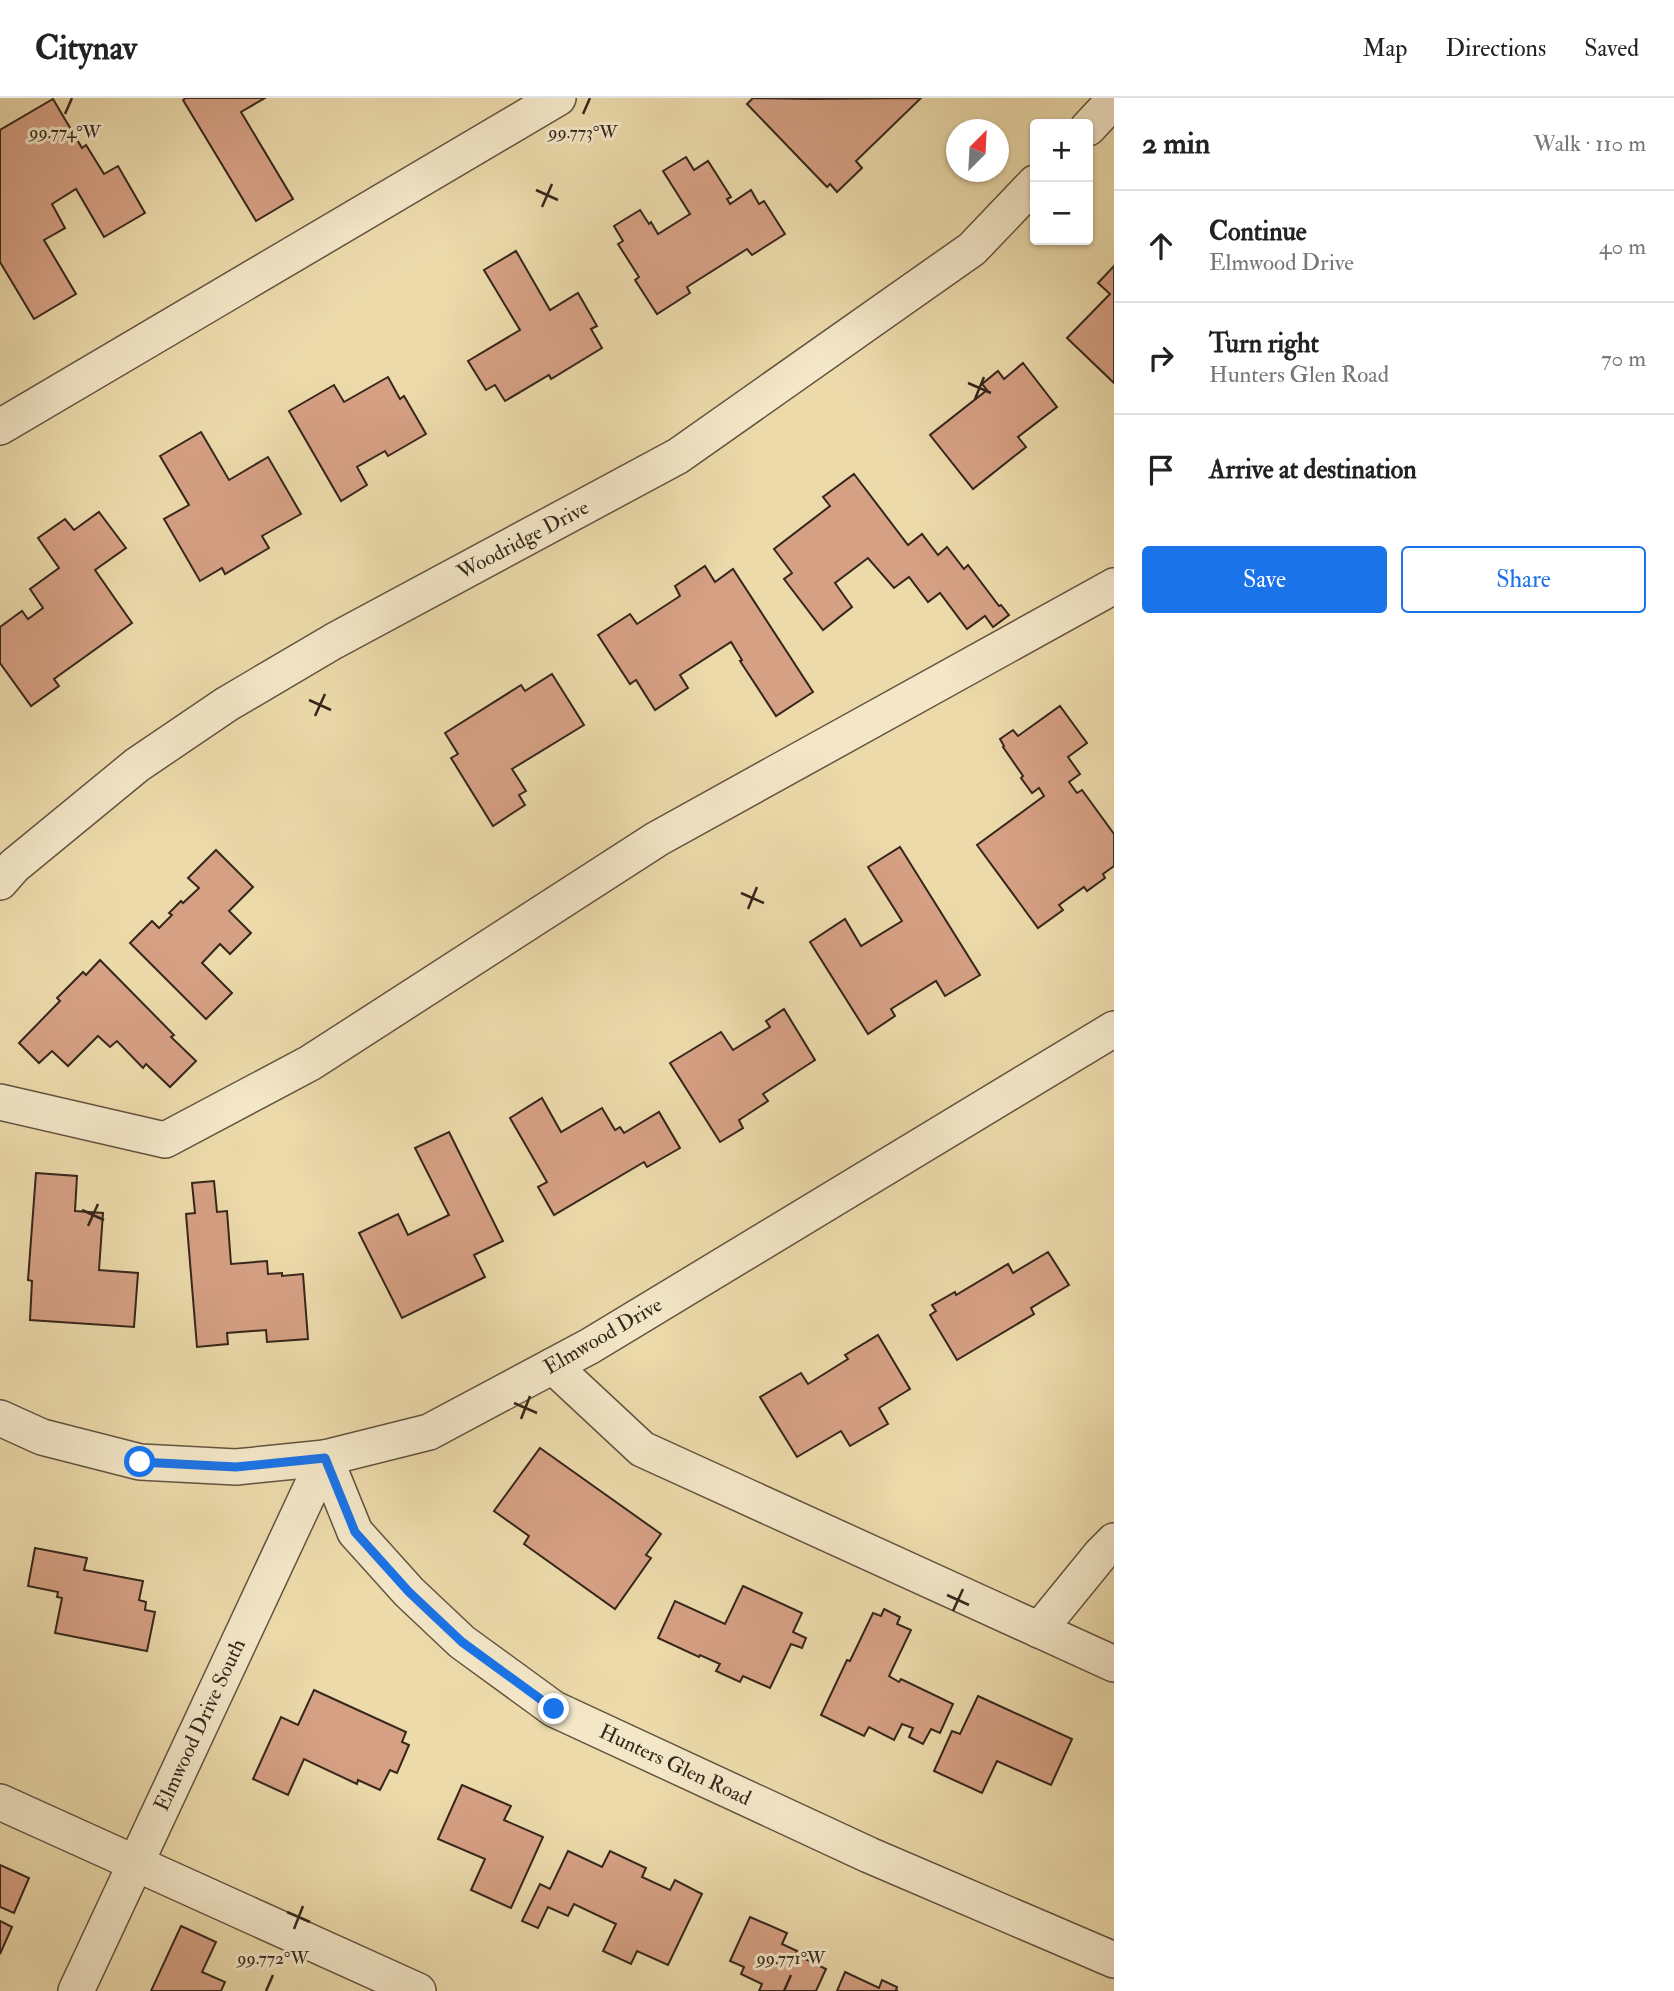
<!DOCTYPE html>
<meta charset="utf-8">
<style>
body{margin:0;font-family:"IM FELL Double Pica",serif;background:#f2f2f2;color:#222}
.controls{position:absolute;right:21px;top:21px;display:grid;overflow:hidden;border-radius:7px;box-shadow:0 2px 5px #0004}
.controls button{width:63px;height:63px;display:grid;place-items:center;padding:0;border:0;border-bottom:2px solid #e0e0e0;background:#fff;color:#222;font:35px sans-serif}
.compass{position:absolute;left:946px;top:21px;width:63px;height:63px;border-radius:50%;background:#fff;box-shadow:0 2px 5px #0004;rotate:24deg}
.stop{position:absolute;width:21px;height:21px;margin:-16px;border:5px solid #1a73e8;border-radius:50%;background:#fff}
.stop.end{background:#1a73e8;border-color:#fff;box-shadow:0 2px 7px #0008}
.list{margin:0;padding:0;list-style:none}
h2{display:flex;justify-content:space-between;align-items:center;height:91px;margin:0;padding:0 28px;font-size:30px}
h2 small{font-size:23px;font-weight:400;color:#767676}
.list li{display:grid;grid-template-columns:46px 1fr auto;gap:21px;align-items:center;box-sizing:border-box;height:112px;padding:0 28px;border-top:2px solid #e0e0e0}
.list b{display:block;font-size:26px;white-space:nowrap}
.list p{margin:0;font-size:23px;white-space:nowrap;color:#767676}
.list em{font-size:23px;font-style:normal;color:#767676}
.actions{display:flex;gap:14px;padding:21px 28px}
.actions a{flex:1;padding:16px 0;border:2px solid #1a73e8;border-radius:7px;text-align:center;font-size:24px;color:#1a73e8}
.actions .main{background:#1a73e8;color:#fff}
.icon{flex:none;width:38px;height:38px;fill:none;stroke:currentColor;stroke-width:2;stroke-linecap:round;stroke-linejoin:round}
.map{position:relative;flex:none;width:1114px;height:1893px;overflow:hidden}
header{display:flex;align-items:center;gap:42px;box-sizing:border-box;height:98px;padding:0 35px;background:#fff;border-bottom:2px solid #e0e0e0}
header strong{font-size:33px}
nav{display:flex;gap:38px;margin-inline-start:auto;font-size:24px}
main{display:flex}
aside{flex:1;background:#fff}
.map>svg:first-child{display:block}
.building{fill:#d6a084;stroke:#35261b;stroke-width:2}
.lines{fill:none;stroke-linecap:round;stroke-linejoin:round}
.minor-casing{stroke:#63533f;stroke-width:38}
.minor{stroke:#f3e7c8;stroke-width:35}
.route{stroke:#1a73e8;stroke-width:9}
.ticks{fill:none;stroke:#35261b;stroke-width:2.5}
.labels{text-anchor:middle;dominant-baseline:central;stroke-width:6;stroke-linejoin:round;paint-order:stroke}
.street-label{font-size:21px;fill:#35261b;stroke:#f3e7c8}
.ticks-label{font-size:18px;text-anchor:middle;fill:#35261b;stroke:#f3e7c8;stroke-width:6;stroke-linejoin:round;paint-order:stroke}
</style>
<header>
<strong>Citynav</strong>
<nav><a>Map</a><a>Directions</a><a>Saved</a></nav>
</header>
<main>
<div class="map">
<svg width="1114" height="1893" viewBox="0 0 1114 1893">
<rect width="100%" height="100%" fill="#ecdaab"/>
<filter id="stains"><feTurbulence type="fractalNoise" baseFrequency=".00286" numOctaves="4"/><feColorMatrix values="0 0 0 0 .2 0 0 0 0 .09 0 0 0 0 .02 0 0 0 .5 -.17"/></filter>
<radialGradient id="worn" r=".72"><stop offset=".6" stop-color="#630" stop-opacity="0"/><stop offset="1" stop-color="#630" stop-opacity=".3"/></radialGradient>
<g class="building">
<path d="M186,0H265L241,14L293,101L256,123L183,2Z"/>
<path d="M753,0L812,1L921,0L856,63L862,70L837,94L830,86L827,89L747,6Z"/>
<path d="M53,1L82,50L86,47L104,76L118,68L145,115L104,139L76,91L52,106L65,130L44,142L76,196L34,221L0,164V32Z"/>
<path d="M686,59L694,72L708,63L731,99L727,101L730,106L751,92L759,106L764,103L785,136L752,157L747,151L687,189L690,195L657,216L635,182L639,179L618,146L623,143L614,128L640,112L649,126L651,124L658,136L690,116L663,73Z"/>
<path d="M516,153L550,212L578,195L597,228L591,231L602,250L551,281L549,277L505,303L495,287L486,292L468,263L520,232L484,172Z"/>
<path d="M1114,168V285L1067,240L1110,196L1098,185Z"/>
<path d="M1023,265L1057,309L1018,339L1026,349L973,391L930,337L987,292L982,286L998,273L1004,281Z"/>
<path d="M388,279L400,301L404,298L426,336L388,358L385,353L357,369L367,387L341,403L289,313L334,287L344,304Z"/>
<path d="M201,334L229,382L268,359L301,416L262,438L269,450L225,476L222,470L200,483L164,421L189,407L160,358Z"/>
<path d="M854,376L908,447L922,436L938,457L947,449L964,471L968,467L999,508L1001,507L1009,517L993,529L985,518L967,531L940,495L928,504L909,479L894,490L868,460L835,485L852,509L823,532L784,481L792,475L774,451L830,408L823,399Z"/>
<path d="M99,414L126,450L95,472L132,525L54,581L59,588L31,608L0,565V529L22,513L28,521L43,510L30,491L59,470L38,440L65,421L74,432Z"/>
<path d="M705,468L715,484L733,471L813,594L776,618L740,563L742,562L731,544L680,577L688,590L655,612L636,582L630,586L598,537L630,516L637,526L680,498L675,488Z"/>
<path d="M552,576L584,627L512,671L526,693L519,697L525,707L493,728L451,660L458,656L445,635L521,587L525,593Z"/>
<path d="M1060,608L1087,645L1068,659L1080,676L1069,684L1077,695L1082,692L1114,736V768L1103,776L1105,780L1087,793L1084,789L1059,807L1063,812L1038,830L977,747L1044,698L1039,690L1032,695L1021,680L1023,678L1003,649L1004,648L1000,641L1013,632L1018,638Z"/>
<path d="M900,749L980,877L945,898L936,883L891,911L895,918L868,936L810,844L845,821L861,848L902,823L868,769Z"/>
<path d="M216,752L253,789L229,813L251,835L230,856L220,846L202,865L232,895L206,921L130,845L152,823L159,830L172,817L169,815L181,803L183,805L199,790L188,780Z"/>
<path d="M100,862L174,937L171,939L196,963L170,989L146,966L143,970L117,943L110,949L98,938L68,968L52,953L39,965L19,945L60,903L57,900L83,874L86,877Z"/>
<path d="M784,911L815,962L763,996L768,1003L739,1022L743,1030L720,1044L670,965L721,934L733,952L770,929L766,923Z"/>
<path d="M542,1000L561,1034L602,1010L615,1032L620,1029L624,1035L659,1014L680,1050L647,1069L644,1064L554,1117L538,1089L547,1084L510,1020Z"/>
<path d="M449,1034L503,1143L474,1157L485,1179L402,1220L359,1135L398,1116L408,1137L449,1117L415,1050Z"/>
<path d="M36,1075L77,1078L75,1113L103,1115L99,1172L138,1175L134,1229L30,1222L32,1183L28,1182Z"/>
<path d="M214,1083L217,1114L227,1113L231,1166L267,1163L268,1176L282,1175V1178L303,1176L308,1241L267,1244L266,1232L227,1235L228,1246L197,1249L186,1116L195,1115L192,1085Z"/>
<path d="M1048,1154L1069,1187L1031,1210L1034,1216L957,1262L930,1217L936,1213L932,1207L955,1194L956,1197L1008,1166L1013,1175Z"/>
<path d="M878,1237L910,1291L879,1310L888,1326L850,1348L841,1333L797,1359L760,1299L801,1275L808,1286L848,1261L845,1257Z"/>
<path d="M540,1350L661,1436L646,1457L651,1460L615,1511L524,1446L529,1438L494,1413Z"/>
<path d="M35,1450L87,1460L84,1472L143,1483L139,1502L146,1504L145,1512L155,1514L147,1553L55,1535L62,1500L57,1499L58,1494L28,1488Z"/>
<path d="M743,1488L802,1515L793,1534L806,1540L802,1550L791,1546L770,1590L743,1578L740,1584L716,1573L720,1566L700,1557L699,1559L658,1540L675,1503L725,1526Z"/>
<path d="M884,1511L900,1519L897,1526L911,1532L889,1578L899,1584L901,1581L953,1606L940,1635L931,1631L923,1646L909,1639L913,1630L902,1626L894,1642L869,1629L864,1638L821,1617L847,1562L850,1563L873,1515L881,1518Z"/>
<path d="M314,1592L406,1634L402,1644L409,1647L397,1675L390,1672L380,1692L358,1682L357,1686L304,1661L288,1697L253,1681L281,1619L298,1627Z"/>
<path d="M978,1598L1072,1641L1051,1687L997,1663L982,1695L934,1673L952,1633L960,1636Z"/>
<path d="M462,1687L511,1708L504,1722L543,1739L511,1810L471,1792L485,1761L438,1741Z"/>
<path d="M568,1753L602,1769L610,1753L646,1770L642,1779L670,1792L675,1782L702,1796L668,1867L637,1853L631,1866L603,1853L616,1826L574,1806L568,1818L548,1809L538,1830L522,1823L540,1786L550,1791Z"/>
<path d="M0,1767L29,1780L14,1815L0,1809Z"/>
<path d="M750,1819L787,1835L782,1846L797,1853L795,1856L826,1871L816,1893H759L762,1886L741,1876L744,1869L730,1863Z"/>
<path d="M0,1823L12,1829L0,1856Z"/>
<path d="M181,1828L216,1844L202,1874L225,1884L221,1893H151Z"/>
<path d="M845,1874L879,1890L882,1882L897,1889L896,1892L898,1893H837Z"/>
</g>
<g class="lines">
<g class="minor-casing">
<g id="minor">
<path d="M1088,30L1114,2"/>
<path d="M0,329L558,0"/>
<path d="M0,784L14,768L137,667L227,606L334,543L678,358L972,151L1035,85"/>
<path d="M0,1004L165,1042L310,965L657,741L1114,488"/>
<path d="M553,1268L642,1351L1114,1566"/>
<path d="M0,1320L42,1339L140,1364L236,1369L325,1360L429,1334L590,1248L1114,931"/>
<path d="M325,1360L355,1434L409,1494L462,1544L554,1611L869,1757L1114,1862"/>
<path d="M1039,1532L1101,1456L1114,1443"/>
<path d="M0,1704L418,1893"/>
<path d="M76,1893L325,1360"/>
</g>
</g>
<use href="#minor" class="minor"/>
</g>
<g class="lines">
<path class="route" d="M140,1364L236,1369L325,1360L355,1434L409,1494L462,1544L554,1611"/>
</g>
<path class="ticks" d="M65,16L72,0M583,16L590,0M536,92L558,102M542,109L552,86M968,285L991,295M975,301L984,279M309,602L331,612M315,618L325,596M741,795L764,805M748,811L757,789M82,1112L104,1122M88,1128L98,1106M514,1305L537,1315M521,1321L530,1298M947,1497L969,1507M953,1513L963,1491M287,1814L310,1824M294,1831L303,1808M266,1893L273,1877M784,1893L791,1877"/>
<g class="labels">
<g class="street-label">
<text transform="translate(523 442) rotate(-28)">Woodridge Drive</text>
<text transform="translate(603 1238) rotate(-30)">Elmwood Drive</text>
<text transform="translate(200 1627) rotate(-65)">Elmwood Drive South</text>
<text transform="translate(675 1667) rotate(25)">Hunters Glen Road</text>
</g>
</g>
<g class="ticks-label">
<text x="65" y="40">99.774°W</text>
<text x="583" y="40">99.773°W</text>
<text x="273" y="1866">99.772°W</text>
<text x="791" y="1866">99.771°W</text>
</g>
<rect width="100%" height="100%" filter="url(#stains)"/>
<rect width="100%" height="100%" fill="url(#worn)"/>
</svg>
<div class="controls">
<button>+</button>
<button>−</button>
</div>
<svg class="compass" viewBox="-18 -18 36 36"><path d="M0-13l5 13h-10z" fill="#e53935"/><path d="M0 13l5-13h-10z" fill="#767676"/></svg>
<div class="stop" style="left:140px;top:1364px"></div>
<div class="stop end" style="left:554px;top:1611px"></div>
</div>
<aside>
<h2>2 min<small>Walk · 110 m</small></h2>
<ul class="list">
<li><svg class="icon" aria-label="ahead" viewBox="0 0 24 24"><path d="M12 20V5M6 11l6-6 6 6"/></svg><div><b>Continue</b><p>Elmwood Drive</p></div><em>40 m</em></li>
<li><svg class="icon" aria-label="right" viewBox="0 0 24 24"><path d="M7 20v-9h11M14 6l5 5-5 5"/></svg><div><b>Turn right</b><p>Hunters Glen Road</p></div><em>70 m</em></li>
<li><svg class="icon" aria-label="arrive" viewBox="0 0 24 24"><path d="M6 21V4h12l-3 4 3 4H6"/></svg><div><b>Arrive at destination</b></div></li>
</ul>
<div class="actions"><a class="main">Save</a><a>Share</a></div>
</aside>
</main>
